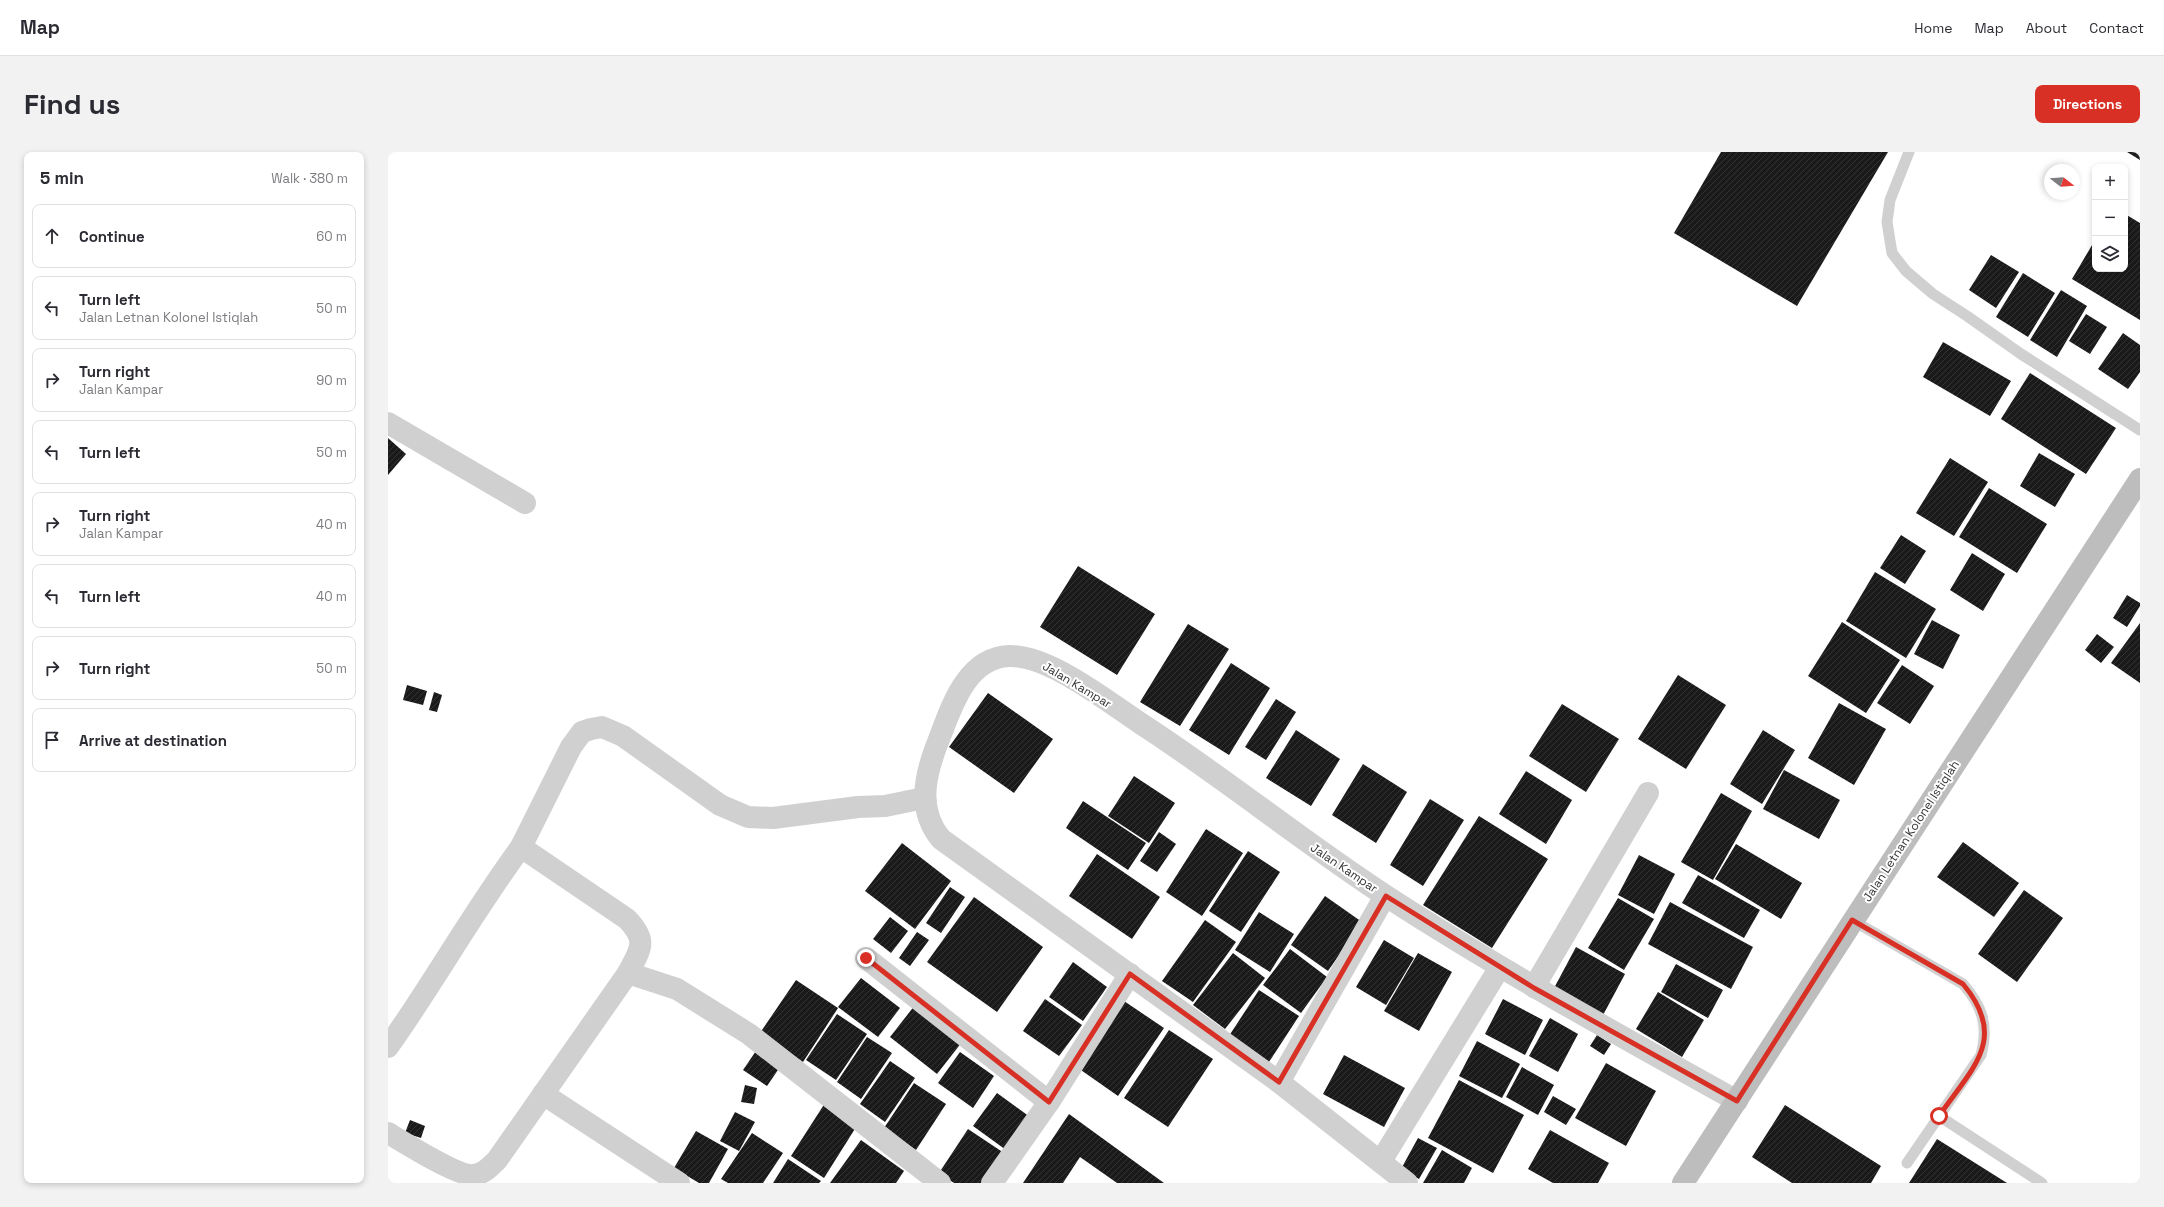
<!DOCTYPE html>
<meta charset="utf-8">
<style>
body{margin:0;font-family:"Space Grotesk",sans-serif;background:#f2f2f3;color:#2b2b33}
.controls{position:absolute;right:12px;top:12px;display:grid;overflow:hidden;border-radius:8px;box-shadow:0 2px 6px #0003}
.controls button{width:36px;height:36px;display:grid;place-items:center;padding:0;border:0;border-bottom:1px solid #e1e1e2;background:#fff;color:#2b2b33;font:20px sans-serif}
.compass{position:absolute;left:1656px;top:12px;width:36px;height:36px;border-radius:50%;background:#fff;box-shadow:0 2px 6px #0003;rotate:107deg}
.stop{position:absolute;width:12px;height:12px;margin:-9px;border:3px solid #d93025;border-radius:50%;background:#fff}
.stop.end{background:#d93025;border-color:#fff;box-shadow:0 1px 4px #0008}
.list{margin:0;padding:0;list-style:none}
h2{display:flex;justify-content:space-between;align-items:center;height:52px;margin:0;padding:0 16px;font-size:17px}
h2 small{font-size:13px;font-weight:400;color:#7c7c81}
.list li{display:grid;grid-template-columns:26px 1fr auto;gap:12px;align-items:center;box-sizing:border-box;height:64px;margin:0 8px 8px;padding:0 8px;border:1px solid #e1e1e2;border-radius:8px}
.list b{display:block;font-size:15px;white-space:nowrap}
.list p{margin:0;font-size:13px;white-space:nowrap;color:#7c7c81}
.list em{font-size:13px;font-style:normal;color:#7c7c81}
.icon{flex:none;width:22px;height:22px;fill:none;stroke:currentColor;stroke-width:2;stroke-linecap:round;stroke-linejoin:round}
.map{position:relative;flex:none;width:1752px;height:1031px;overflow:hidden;border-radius:8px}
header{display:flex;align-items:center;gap:24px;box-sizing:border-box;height:56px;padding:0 20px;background:#fff;border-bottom:1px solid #e1e1e2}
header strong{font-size:19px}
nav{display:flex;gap:22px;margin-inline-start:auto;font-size:14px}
.intro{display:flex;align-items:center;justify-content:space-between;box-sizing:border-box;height:96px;padding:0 24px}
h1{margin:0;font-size:28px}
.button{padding:10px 18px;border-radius:8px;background:#d93025;color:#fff;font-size:14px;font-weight:700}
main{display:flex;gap:24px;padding:0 24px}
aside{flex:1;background:#fff;border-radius:8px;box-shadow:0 2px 6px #0003}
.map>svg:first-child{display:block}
.building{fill:url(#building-hatch)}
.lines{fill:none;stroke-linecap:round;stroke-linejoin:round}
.lane{stroke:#d0d0d0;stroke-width:11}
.street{stroke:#d0d0d0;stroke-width:22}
.secondary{stroke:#bdbdbd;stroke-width:22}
.route{stroke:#d93025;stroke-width:5}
.labels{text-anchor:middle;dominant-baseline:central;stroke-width:4;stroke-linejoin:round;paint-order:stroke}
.street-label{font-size:12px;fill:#333;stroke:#fff}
</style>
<header>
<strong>Map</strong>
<nav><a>Home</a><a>Map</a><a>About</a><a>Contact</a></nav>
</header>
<div class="intro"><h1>Find us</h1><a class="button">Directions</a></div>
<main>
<aside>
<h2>5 min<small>Walk · 380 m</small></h2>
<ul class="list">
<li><svg class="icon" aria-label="ahead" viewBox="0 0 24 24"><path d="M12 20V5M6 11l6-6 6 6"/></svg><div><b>Continue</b></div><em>60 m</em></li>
<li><svg class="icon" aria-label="left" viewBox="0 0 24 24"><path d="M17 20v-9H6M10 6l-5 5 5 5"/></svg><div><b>Turn left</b><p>Jalan Letnan Kolonel Istiqlah</p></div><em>50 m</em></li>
<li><svg class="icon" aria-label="right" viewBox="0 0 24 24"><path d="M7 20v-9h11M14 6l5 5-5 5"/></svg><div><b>Turn right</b><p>Jalan Kampar</p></div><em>90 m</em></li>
<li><svg class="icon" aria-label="left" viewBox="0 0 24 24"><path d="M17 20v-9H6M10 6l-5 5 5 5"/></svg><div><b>Turn left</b></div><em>50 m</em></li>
<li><svg class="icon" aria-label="right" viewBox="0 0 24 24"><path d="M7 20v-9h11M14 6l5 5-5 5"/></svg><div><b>Turn right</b><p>Jalan Kampar</p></div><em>40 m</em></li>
<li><svg class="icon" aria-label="left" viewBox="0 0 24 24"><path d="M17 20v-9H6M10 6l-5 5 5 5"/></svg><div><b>Turn left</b></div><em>40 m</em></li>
<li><svg class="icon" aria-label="right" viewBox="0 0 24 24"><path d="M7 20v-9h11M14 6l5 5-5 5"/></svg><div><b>Turn right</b></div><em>50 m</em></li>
<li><svg class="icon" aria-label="arrive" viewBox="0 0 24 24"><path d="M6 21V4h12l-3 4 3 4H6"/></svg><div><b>Arrive at destination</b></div></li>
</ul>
</aside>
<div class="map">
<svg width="1752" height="1031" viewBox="0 0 1752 1031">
<defs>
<pattern id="building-hatch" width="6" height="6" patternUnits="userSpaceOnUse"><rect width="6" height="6" fill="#1a1a1a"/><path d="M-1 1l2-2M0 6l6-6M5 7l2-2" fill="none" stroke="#333"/></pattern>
</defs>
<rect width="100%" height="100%" fill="#fff"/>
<g class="building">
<path d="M1333,0H1500L1409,154L1286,81Z"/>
<path d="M1739,0H1752V8Z"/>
<path d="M1737,62L1752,71V168L1684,127L1707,88V117H1737Z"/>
<path d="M1603,103L1631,120L1608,156L1581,138Z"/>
<path d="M1635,121L1667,141L1640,185L1608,165Z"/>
<path d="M1673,138L1699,154L1669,205L1642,188Z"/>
<path d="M1698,162L1719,175L1702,202L1681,189Z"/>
<path d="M1735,181L1752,193V220L1740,237L1710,217Z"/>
<path d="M1555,190L1623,229L1602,264L1535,225Z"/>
<path d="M1642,221L1728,276L1698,322L1613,267Z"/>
<path d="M0,286L18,302L0,323Z"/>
<path d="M1651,301L1687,322L1667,355L1632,334Z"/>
<path d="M1562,306L1600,330L1566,384L1528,361Z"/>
<path d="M1601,336L1659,372L1629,421L1571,385Z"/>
<path d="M1513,383L1538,399L1517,432L1492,416Z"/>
<path d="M1584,401L1617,422L1595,459L1562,438Z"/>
<path d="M690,414L767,462L729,523L652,475Z"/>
<path d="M1487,420L1548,457L1518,506L1458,469Z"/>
<path d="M1739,443L1752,451V454L1739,475L1725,466Z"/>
<path d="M1544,468L1572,483L1555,517L1526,502Z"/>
<path d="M1454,470L1512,508L1478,561L1420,524Z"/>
<path d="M1752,471V531L1723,511Z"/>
<path d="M800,472L841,497L792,574L752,550Z"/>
<path d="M1709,482L1726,495L1713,511L1697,498Z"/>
<path d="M843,511L882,536L841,603L801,578Z"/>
<path d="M1514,513L1546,534L1522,572L1489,551Z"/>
<path d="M1290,523L1338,553L1298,617L1250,587Z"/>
<path d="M19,533L39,539L35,553L15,548Z"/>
<path d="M46,540L54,543L49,560L41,558Z"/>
<path d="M600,541L665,587L626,641L561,595Z"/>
<path d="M888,547L908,560L878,608L857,595Z"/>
<path d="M1451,551L1498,577L1466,633L1420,606Z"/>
<path d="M1174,552L1231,587L1198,640L1141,604Z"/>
<path d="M908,578L952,607L923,654L878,626Z"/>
<path d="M1375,578L1407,598L1374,652L1342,632Z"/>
<path d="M975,612L1019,640L988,691L944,663Z"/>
<path d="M1396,618L1452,648L1431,687L1375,657Z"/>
<path d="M1138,619L1184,648L1158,692L1111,662Z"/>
<path d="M746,624L787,651L761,691L720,664Z"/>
<path d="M1333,641L1364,659L1325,728L1293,710Z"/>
<path d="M1042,647L1076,668L1035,734L1002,713Z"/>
<path d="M695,649L758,691L740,718L678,676Z"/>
<path d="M1091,664L1160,707L1104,796L1035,753Z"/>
<path d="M818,677L855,701L814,764L778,740Z"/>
<path d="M771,680L788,692L769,720L752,709Z"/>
<path d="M1575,690L1631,731L1606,765L1549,725Z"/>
<path d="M514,691L563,729L527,777L477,739Z"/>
<path d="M1348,692L1414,731L1393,767L1327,727Z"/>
<path d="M860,699L892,720L853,780L821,759Z"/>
<path d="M709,702L772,745L744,787L681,744Z"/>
<path d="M1251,703L1287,722L1266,762L1230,743Z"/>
<path d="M1310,723L1372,758L1356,786L1294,751Z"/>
<path d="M562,735L577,745L553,781L538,771Z"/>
<path d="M1636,738L1675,766L1629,830L1590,802Z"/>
<path d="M937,744L974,770L940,819L903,793Z"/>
<path d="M586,745L655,795L609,860L539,810Z"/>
<path d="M1230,746L1266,767L1236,818L1200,796Z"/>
<path d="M1282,750L1365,795L1343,837L1260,792Z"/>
<path d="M871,760L906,782L882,820L847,798Z"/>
<path d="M502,765L520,779L503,801L485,787Z"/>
<path d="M817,768L848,790L805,850L774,829Z"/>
<path d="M529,780L541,788L522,814L511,806Z"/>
<path d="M996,788L1026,806L998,853L968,835Z"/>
<path d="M1188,795L1237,822L1214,865L1165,838Z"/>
<path d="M902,797L939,825L913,861L875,833Z"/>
<path d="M845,801L877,826L837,877L805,853Z"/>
<path d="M1030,801L1064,820L1031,879L996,859Z"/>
<path d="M685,810L719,835L695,869L661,845Z"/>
<path d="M1288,812L1335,838L1320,866L1273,840Z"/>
<path d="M473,826L512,856L490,885L450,855Z"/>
<path d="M408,828L450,856L415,910L372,881Z"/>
<path d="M871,838L911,864L879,913L839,887Z"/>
<path d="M1270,840L1316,868L1294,905L1248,877Z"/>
<path d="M657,847L694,873L671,904L635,879Z"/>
<path d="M1115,847L1155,868L1137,903L1097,882Z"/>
<path d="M736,849L776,876L730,944L690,916Z"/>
<path d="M527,853L574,890L549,922L502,885Z"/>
<path d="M449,862L479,882L448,928L418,908Z"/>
<path d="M1162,866L1190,882L1170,920L1141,904Z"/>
<path d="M781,878L825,907L780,975L736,946Z"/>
<path d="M1209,883L1223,892L1216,903L1202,894Z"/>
<path d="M479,885L504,901L473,947L449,930Z"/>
<path d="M1089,889L1132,912L1114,946L1071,924Z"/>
<path d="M368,899L392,915L379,934L355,918Z"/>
<path d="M572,900L606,924L585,956L550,931Z"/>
<path d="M956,903L1017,936L996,975L935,942Z"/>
<path d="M502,909L527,926L497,970L472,952Z"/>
<path d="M1218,911L1268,939L1238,994L1187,966Z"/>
<path d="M1134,915L1166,933L1150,963L1118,945Z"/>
<path d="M1071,928L1136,963L1105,1021L1040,986Z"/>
<path d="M526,931L558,952L528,998L496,976Z"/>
<path d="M357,933L369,936L366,952L353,950Z"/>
<path d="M609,941L642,965L618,998L585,974Z"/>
<path d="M1165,944L1188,957L1178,973L1156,960Z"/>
<path d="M437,951L470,972L436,1026L403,1004Z"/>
<path d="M1397,953L1493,1014L1483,1031H1404L1364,1005Z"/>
<path d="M347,960L367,970L351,999L332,989Z"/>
<path d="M681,962L776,1031H729L692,1005L675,1031H635Z"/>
<path d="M22,968L37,974L33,986L17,981Z"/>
<path d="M580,977L616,1001L597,1031H566L551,1021Z"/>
<path d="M1162,978L1221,1011L1210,1031H1165L1140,1017Z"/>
<path d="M308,979L340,997L321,1031H311L286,1016Z"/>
<path d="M364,981L395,1001L375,1031H340L333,1027Z"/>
<path d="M1030,986L1049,996L1031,1027L1013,1017Z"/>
<path d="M1549,987L1619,1031H1521Z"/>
<path d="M473,988L516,1019L508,1031H442Z"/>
<path d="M1054,998L1084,1016L1076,1031H1035Z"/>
<path d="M400,1007L433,1029L431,1031H385Z"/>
</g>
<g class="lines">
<g class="lane">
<path d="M1521,0L1502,48L1499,70L1504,101L1518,119L1545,142L1579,164L1633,202L1752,278"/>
<path d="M1464,768L1575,832C1594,854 1601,873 1593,903L1519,1011"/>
<path d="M1551,964L1654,1031"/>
</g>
<g class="street">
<path d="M0,271L137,351"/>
<path d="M133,695L183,595L194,580L203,577L214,575L235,584L332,653L360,665L385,666L470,655L497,654L536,646"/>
<path d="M478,806L661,950"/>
<path d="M240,821L289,837L361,882L552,1031"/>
<path d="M1146,835L1260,641"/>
<path d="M0,895C46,830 85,760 133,695L239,767C260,789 253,796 240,821L109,1008C103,1014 96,1022 86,1023C71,1025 15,990 0,981"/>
<path d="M891,930L997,744"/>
<path d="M155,942L291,1031"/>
<path d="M993,1009L1112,815"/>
<path d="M604,1031L661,950L742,822"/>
<path d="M1019,1031L891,930L553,687C530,659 536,627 548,595C562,560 576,506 621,504C662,503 721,551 755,573C838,627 915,690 998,744C1112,818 1231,883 1349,949"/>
</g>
<path class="secondary" d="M1295,1031L1752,327"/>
</g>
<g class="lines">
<path class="route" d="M478,806L661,950L742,822L891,930L998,744L1146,836L1349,949L1464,768L1575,832C1621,887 1584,916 1551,964"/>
</g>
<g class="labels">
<g class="street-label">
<text transform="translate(689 533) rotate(31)">Jalan Kampar</text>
<text transform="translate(1523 679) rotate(-57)">Jalan Letnan Kolonel Istiqlah</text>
<text transform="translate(956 716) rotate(34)">Jalan Kampar</text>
</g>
</g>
</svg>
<div class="controls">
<button>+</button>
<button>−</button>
<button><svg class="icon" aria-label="layers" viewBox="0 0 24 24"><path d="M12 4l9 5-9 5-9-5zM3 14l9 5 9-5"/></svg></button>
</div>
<svg class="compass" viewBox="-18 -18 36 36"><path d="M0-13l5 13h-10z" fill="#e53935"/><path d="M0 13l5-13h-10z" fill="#7c7c81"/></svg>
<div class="stop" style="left:1551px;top:964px"></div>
<div class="stop end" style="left:478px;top:806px"></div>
</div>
</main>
